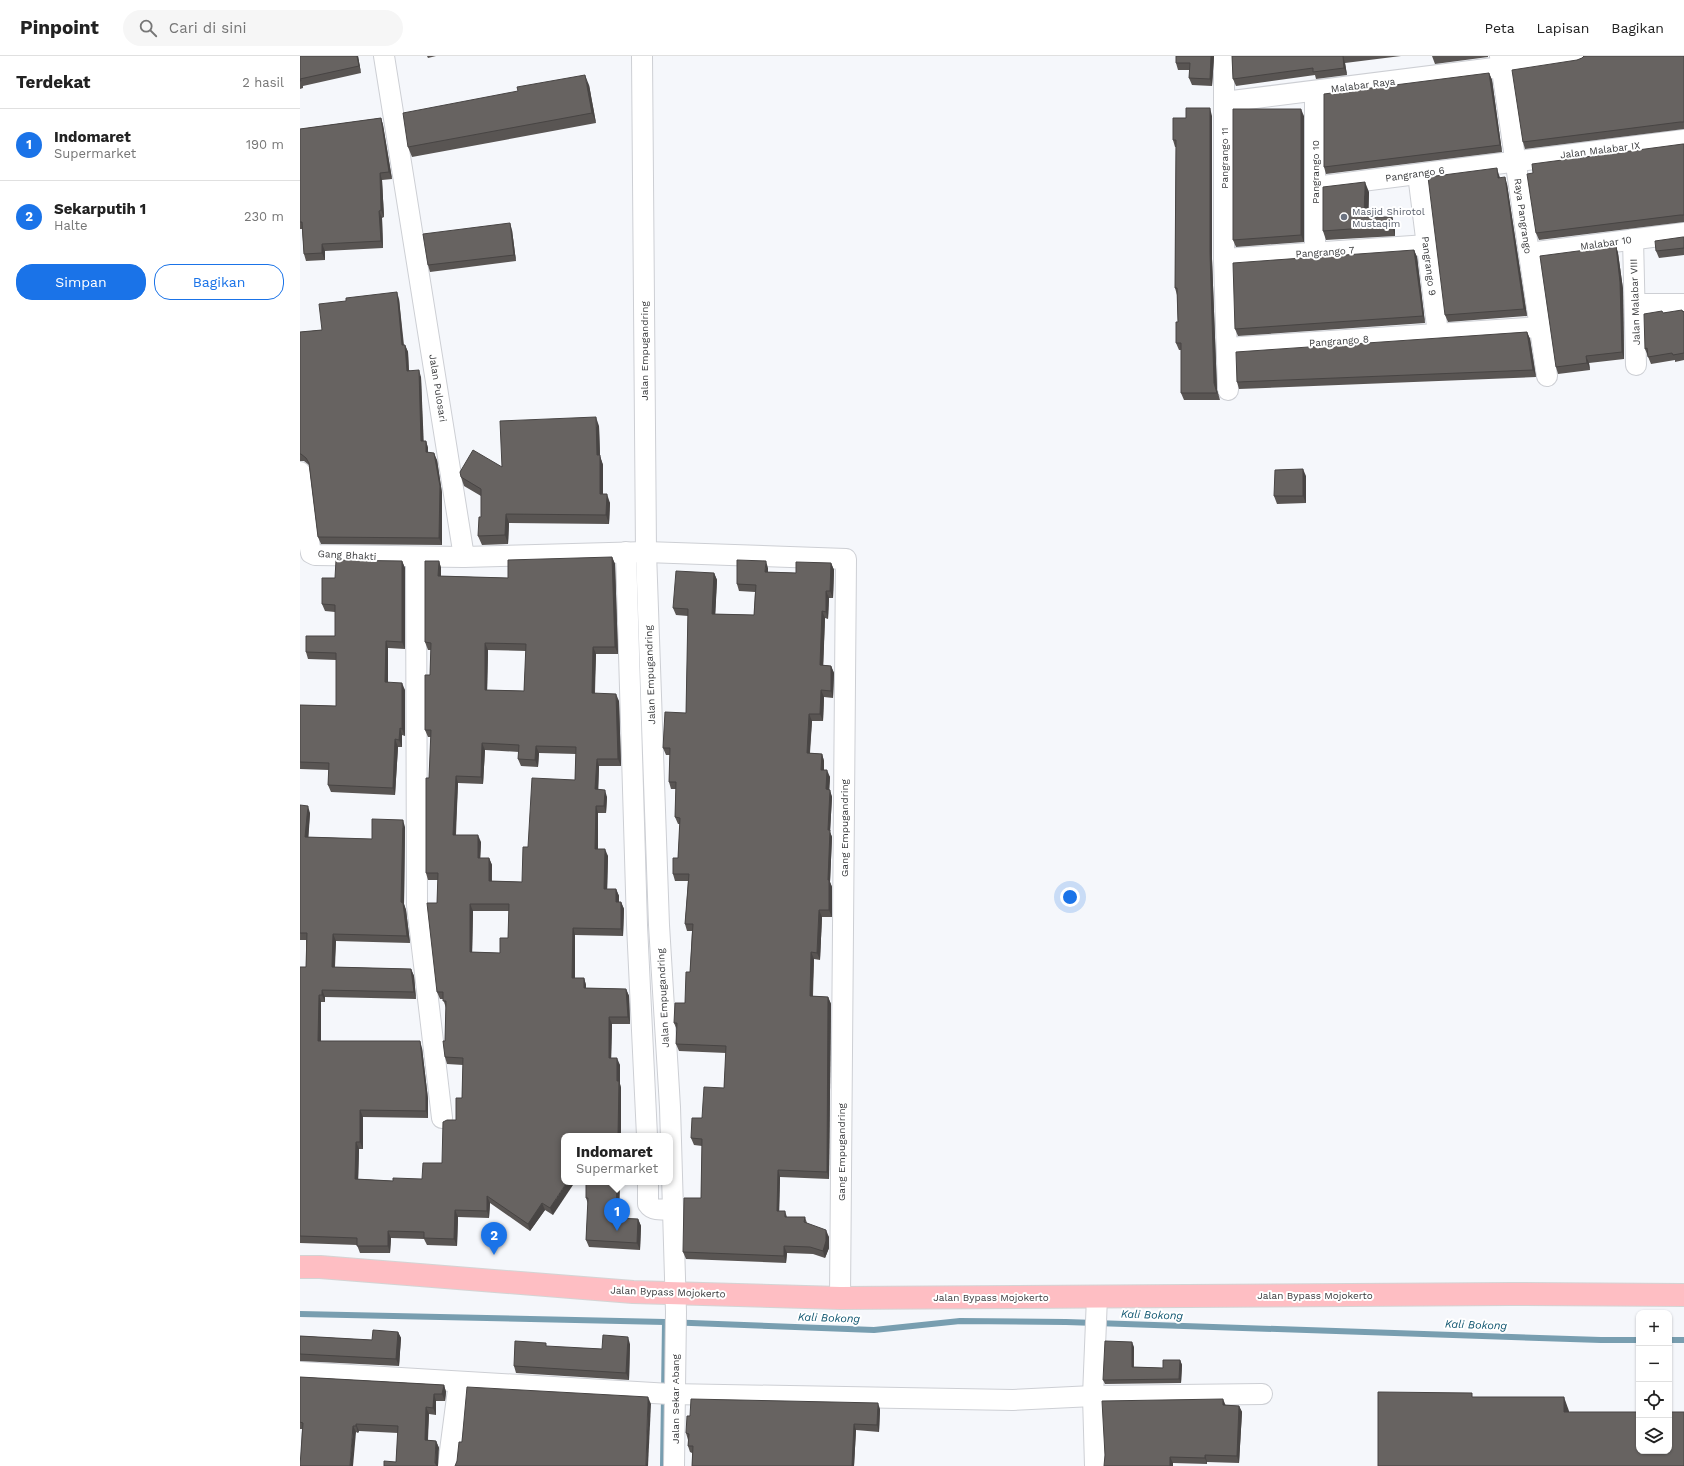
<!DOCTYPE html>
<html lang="id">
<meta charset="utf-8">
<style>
body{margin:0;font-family:"Work Sans",sans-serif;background:#f6f6f6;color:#222}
.controls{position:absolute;right:12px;bottom:12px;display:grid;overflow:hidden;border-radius:8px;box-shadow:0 1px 3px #0004}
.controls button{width:36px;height:36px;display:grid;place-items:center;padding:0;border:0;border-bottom:1px solid #e0e0e0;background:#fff;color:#222;font:20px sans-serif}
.you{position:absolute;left:770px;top:841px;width:14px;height:14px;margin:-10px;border:3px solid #fff;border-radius:50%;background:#1a73e8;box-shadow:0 0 0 6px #1a73e833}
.badge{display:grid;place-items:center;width:26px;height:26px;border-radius:50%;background:#1a73e8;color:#fff;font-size:13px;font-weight:700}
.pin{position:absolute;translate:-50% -33px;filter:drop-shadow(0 1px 2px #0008)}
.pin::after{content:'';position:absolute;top:21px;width:14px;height:12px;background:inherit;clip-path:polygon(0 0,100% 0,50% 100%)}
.popup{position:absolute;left:261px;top:1077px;width:112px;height:52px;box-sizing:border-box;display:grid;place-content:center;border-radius:8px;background:#fff;filter:drop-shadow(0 1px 3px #0005);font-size:13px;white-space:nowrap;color:#767676}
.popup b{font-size:15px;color:#222}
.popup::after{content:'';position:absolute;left:50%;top:100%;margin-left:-8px;border:8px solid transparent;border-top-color:#fff}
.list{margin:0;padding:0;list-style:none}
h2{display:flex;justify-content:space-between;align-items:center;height:52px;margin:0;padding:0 16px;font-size:17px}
h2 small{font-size:13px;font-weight:400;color:#767676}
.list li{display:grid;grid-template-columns:26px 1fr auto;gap:12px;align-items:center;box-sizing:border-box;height:72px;padding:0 16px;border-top:1px solid #e0e0e0}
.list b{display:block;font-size:15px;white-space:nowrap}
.list p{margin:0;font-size:13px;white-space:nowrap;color:#767676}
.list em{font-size:13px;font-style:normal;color:#767676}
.actions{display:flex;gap:8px;padding:12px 16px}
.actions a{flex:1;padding:9px 0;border:1px solid #1a73e8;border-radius:16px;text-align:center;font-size:14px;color:#1a73e8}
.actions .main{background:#1a73e8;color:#fff}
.icon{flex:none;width:22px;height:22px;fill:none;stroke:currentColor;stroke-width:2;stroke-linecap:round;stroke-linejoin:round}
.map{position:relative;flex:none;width:1384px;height:1410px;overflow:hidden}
header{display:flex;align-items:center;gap:24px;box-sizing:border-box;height:56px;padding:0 20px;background:#fff;border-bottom:1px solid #e0e0e0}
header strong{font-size:19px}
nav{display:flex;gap:22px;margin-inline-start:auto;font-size:14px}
.search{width:280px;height:36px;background:#f6f6f6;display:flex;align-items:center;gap:10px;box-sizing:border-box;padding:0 14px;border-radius:22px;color:#767676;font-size:15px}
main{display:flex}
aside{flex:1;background:#fff}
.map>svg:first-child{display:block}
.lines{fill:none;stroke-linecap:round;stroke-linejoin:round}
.stream{stroke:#789eb0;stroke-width:6}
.minor-casing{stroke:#cdcfd4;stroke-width:22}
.trunk-casing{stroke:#d4d4d4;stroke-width:24}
.minor{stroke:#fff;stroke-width:20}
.trunk{stroke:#febec3;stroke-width:22}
.wall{fill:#595553;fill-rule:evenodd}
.shaded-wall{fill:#484544}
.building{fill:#676361;stroke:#484544;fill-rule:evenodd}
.worship-dot{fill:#6b7280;stroke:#fff;stroke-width:1.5}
.labels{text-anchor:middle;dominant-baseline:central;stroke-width:4;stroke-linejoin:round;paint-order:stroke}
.street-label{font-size:10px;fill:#3a3b3d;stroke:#fff}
.worship-label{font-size:10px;fill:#5b616d;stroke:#fff;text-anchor:start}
.water-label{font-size:11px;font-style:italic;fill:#0e556f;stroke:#fff}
</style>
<header>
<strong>Pinpoint</strong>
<div class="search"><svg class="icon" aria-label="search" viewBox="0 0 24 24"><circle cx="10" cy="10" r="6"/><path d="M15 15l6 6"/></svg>Cari di sini</div>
<nav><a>Peta</a><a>Lapisan</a><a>Bagikan</a></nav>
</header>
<main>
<aside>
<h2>Terdekat<small>2 hasil</small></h2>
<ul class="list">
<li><span class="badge">1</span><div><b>Indomaret</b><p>Supermarket</p></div><em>190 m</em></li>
<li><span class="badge">2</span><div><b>Sekarputih 1</b><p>Halte</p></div><em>230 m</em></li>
</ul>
<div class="actions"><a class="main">Simpan</a><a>Bagikan</a></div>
</aside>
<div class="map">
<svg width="1384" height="1410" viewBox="0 0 1384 1410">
<rect width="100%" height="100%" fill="#f5f7fb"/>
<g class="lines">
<g class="stream">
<path d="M0,1258L365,1266L574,1274L660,1265L766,1266L1301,1284H1339"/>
<path d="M1369,1284H1384"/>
<path d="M363,1410L365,1266"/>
</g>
<g class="minor-casing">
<g id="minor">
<path d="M84,0L164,501L346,496L546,503L540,1242"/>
<path d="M342,0L346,496L359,869L370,1051L376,1256L374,1410"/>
<path d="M924,0V203L928,334"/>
<path d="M1200,0L1247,320"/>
<path d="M924,46L1202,11L1278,0"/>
<path d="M1118,118L1138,278"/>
<path d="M1015,131L1384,84"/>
<path d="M1333,183L1336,309"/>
<path d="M1015,197V35"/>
<path d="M1229,197L1384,177"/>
<path d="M924,203L1127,189"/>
<path d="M1335,248H1384"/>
<path d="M927,292L1240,271"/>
<path d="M0,416L10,492L11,497L15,499L164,501"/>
<path d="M326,496L337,869L347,1080"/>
<path d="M116,501L117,849L142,1062"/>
<path d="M348,1126V1148C353,1156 365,1153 373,1153"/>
<path d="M0,1316L370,1338L713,1344L793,1340L962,1338"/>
<path d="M148,1410L159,1326"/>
<path d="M795,1410L793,1340L797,1241"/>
</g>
</g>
<g class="trunk-casing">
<path id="trunk" d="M0,1211H20L333,1236L540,1242L1211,1238L1384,1239"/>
</g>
<use href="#minor" class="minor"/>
<use href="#trunk" class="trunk"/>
</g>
<g class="wall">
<path d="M0,0H58L61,17L3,30V32L0,33Z"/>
<path d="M127,0H136L128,2Z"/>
<path d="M876,0H914L912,30L892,29L889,22L890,14H878L876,7Z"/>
<path d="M932,0H1101L1045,7L1047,19L1016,23L1015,19L936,30L933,23Z"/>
<path d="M1132,0H1188V1L1135,8Z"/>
<path d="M1384,0V73L1225,93L1223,86L1277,4L1282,2Z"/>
<path d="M1189,17L1192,24L1202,96L1026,118L1024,111Z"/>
<path d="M289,29L296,67L112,101L108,91Z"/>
<path d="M912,60V203L917,334L920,344H884L881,337V294H879L876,287L878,266L877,239L875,232L876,91H875L873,84L886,62Z"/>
<path d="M1004,60V186L936,191L933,184Z"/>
<path d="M81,62L83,69L92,123L82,124L84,161L82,162L83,192L25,195V204L6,205L4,198L2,173H0V73Z"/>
<path d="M1383,88H1384V166L1239,184L1236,177Z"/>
<path d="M1199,119L1200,122L1207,128L1227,260L1148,266L1145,259Z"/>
<path d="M1069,136L1068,161H1092L1095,171V180L1026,184L1023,175Z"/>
<path d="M212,174L216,205L130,216L128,209Z"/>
<path d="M1384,181V199L1359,202L1356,195Z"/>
<path d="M1316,190L1318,197L1323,233L1324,303L1289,307L1290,314L1258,318L1256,311Z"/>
<path d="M1114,194L1117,201L1125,267L938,280L935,273Z"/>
<path d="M99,243L104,289H105L108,296L109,314L121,321L123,385H126L128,392V396L137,404L142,437V489L21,488L18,481L9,409L4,405H0V276L22,274Z"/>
<path d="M1384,255V304L1375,306V304L1351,308L1345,293L1363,257Z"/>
<path d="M1227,276L1230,283L1236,321L939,333L937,326Z"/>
<path d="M299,370L300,400L303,409V438L310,447L309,468L209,467L208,488L182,489L178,480L181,461V440L164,430L161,421L202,411Z"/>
<path d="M1006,420V447L977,448L974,440Z"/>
<path d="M312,501L315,508L318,598H296L295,637L319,645L321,710H299L298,734L307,741L306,757H298V793L308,800L307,833H316L319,840V846H321L324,853L323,880L275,879V922H284L286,929V932L326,933L329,940L330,968H312L311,1002L320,1009V1028L321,1032L264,1080L253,1159L245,1154L230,1175L190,1147L189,1162L158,1161L157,1190L127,1189L124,1183L91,1182L90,1197H60L57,1189L0,1187V911H6V884H0V749L10,757L8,781L72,783L105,771L104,848L106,854L110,887L36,885L35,911L111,913L114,920L116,943L25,941V946H21V985L122,992L128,1043V1062L63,1061V1093H59L58,1123L93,1125L122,1123L142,1107L156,1064L162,1042L163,1009L147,1008L145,1001L146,952L143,943H140L137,936V847L138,824H128L126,817L131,681H128L125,674L130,619L131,594H128L125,586L139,505L141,512V520L208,522ZM188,594L226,595L224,635L187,634ZM185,694L219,696L218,703L221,710L238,711L239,697L276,698L275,724L228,791L222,826L192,825V809L189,802H180L181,786L156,779L158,727L183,728ZM173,855H209L208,882L200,897L172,896Z"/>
<path d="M102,505L105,512V593L88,592V626L105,634V680L102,679V691H98L95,739L31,736L28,729L29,714L0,713V649L36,650V604L8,603L6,596L35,580V556L25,555L22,548L35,522Z"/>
<path d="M531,507L534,514L533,542H529L528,563L525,562L523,609L531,610L534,617L533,642L524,641L523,665H512L510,697L522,698L524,705V714L530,721L529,733L532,741L530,776L532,781L530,826L532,831V861H522L520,904L514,903L513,940L528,941L531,948L529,1123L480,1121L479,1155H485L487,1161H505L507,1167L529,1181V1192L525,1202L513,1198L487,1197L486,1207L386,1203L383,1196L401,1142L402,1090L394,1089L391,1082L402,1062L424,1032L426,997L379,995L376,988L377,974L374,967L385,947L390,916L392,875H387L385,868L388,825H375L373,818L378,802L380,768H378L375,761L376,733H371L369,726L370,699H366L363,692L386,657L388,560L376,559L373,552L414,517L417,524L415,558L454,559L455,536L439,535L437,528L468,512V516L496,517Z"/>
<path d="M286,1126H320L319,1162L338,1163L341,1170L340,1194L289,1191L286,1184L288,1148L286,1142Z"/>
<path d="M98,1276L101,1282L99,1310L0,1305V1280L72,1284Z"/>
<path d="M330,1288L329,1324L216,1317L214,1310L248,1291L302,1293Z"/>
<path d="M834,1291V1311L863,1312L880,1304L882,1309L881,1327L805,1328L803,1324Z"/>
<path d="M0,1321L144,1329L146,1336L145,1345H136V1359L129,1358L128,1384L136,1385L139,1392L96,1406L98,1377L59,1375L58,1377L56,1376L1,1399L2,1373H0Z"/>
<path d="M925,1349L939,1350L942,1356L939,1407L907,1406V1408L873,1407V1410H804Z"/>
<path d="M580,1353L579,1376L556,1374L554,1410H392V1397L390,1396L388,1390V1384L386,1377Z"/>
</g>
<g class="shaded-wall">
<path d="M57,0H58L61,17L59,10Z"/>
<path d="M911,0H914L912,30L910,23Z"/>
<path d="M1043,0L1045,7L1047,19L1044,12Z"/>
<path d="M1189,17L1192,24L1202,96L1200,89Z"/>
<path d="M285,19L289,29L296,67L292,57Z"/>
<path d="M910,52L912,60V203L917,334L920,344L914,327L910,196Z"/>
<path d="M1001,53L1004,60V186L1001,179Z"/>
<path d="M81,62L83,69L92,123L89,116Z"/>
<path d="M1197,112L1199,119L1201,129L1198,122Z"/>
<path d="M80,117L82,124L84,161L81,154Z"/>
<path d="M1205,121L1207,128L1227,260L1224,253Z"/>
<path d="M1065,126L1069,136L1068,171L1064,161Z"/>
<path d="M79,155L82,162L83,192L81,185Z"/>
<path d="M1092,161L1095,171V180L1092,170Z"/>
<path d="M210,167L212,174L216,205L214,199Z"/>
<path d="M22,188L25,195V204L22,197Z"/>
<path d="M1316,190L1318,197L1323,233L1324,303L1322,296Z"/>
<path d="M1114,194L1117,201L1125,267L1123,260Z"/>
<path d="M97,236L99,243L104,297L102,289Z"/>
<path d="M1227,276L1230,283L1236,321L1233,314Z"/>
<path d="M105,289L108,296L109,322L107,315Z"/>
<path d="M1286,300L1289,307L1290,314L1287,307Z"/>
<path d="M119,314L121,321L124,392L121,385Z"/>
<path d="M296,361L299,370L300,400L303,409V447L300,438L297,399Z"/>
<path d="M126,385L128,392V403L126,396Z"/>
<path d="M134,397L137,404L142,437V489L139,482Z"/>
<path d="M1003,413L1006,420V447L1003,440Z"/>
<path d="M307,438L310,447L309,468L306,459Z"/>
<path d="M206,458L209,467L208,488L205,479Z"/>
<path d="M312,501L315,508L318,598L315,591Z"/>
<path d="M102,505L105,512V593L102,586Z"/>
<path d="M139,505L141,512V527L138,520Z"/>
<path d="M466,505L468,512V523L465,516Z"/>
<path d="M531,507L534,514L533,542L530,535Z"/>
<path d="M414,517L417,524L415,565L412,558Z"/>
<path d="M526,535L529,542L528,563L526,556Z"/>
<path d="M522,555L525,562L523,616L520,609Z"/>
<path d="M86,585L88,592V633L85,626Z"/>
<path d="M185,587L188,594L187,641L185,634Z"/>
<path d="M293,591L296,598L294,644L292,637Z"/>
<path d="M531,610L534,617L533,642L531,635Z"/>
<path d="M102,627L105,634V680L102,673Z"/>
<path d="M521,634L524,641L523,665L520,658Z"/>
<path d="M316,638L319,645L321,710L318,703Z"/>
<path d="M509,658L512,665L509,704L507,697Z"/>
<path d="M100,672L102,679V691L99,684Z"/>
<path d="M95,683L98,691L95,739L93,732Z"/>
<path d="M182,687L185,694L183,728L181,721Z"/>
<path d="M236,690L239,697L238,711L235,704Z"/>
<path d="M522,698L524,705V721L521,714Z"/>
<path d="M297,703L299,710L298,741L295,733Z"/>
<path d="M527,714L530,721L529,740L526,733Z"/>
<path d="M156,720L158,727L155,786L153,779Z"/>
<path d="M305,734L307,741L306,757L304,750Z"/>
<path d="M530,734L532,741L530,776L532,781L530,826L532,831V861L529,854L528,824V774Z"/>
<path d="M8,750L10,757L8,788L5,781Z"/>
<path d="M296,750L298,757V800L295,793Z"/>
<path d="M103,764L105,771L104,848L106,854L110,887L107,880L101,846Z"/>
<path d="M178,779L181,786L180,809L178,802Z"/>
<path d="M305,793L308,800L307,840L304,833Z"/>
<path d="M189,802L192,809L191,832L189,825Z"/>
<path d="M316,833L319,840V853L316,846Z"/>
<path d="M321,846L324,853L323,880L321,873Z"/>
<path d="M170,848L173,855L172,903L170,896Z"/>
<path d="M519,854L522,861L520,904L517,897Z"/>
<path d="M273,872L275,879V929L272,922Z"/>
<path d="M33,878L36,885L34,918L32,911Z"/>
<path d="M511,896L514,903L512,947L510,940Z"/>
<path d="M111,913L114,920L116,943L114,936Z"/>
<path d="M284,922L286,929V939L284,932Z"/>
<path d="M326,933L329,940L330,968L328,961Z"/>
<path d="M22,934L25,941V946L22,939Z"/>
<path d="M19,939L21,946V992L18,985Z"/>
<path d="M528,941L531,948L529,1123L527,1116Z"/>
<path d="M309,961L312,968L311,1009L309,1002Z"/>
<path d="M120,985L122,992L128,1043V1062L126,1055Z"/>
<path d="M317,1002L320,1009V1028L321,1032V1080H318Z"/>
<path d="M60,1054L63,1061V1093L60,1086Z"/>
<path d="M56,1086L59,1093L58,1130L55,1123Z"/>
<path d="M478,1114L480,1121L479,1162L477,1155Z"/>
<path d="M267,1126H275L253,1159L250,1152Z"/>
<path d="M317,1126H320L318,1169L316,1162Z"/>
<path d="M187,1140L190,1147L189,1162L187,1155Z"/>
<path d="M242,1147L245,1154L230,1175L228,1168Z"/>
<path d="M155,1154L158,1161L157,1190L154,1183Z"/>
<path d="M338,1163L341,1170L340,1194L337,1187Z"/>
<path d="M526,1174L529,1181V1192L525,1202L523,1195Z"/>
<path d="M88,1175L91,1182L90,1197L88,1190Z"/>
<path d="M484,1190L487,1197L486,1207L484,1200Z"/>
<path d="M98,1276L101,1282L99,1310L96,1303Z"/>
<path d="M328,1281L330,1288L329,1324L326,1317Z"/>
<path d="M832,1286L834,1291L833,1316L832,1311Z"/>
<path d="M880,1304L882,1309L881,1327L879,1323Z"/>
<path d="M144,1329L146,1336L145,1345L142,1338Z"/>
<path d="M134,1338L136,1345V1359L133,1352Z"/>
<path d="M348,1341L351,1348L348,1410H346Z"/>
<path d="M1264,1341L1269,1355V1369L1264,1356Z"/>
<path d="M923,1343L926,1350L923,1349Z"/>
<path d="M578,1347L580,1353L579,1376L577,1369Z"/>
<path d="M939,1350L942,1356L939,1407L937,1400Z"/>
<path d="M126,1351L129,1358L127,1391L125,1384Z"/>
<path d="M56,1368L59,1375L58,1377L56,1370Z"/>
<path d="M554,1368L556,1374L554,1410H552Z"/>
<path d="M53,1370L56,1376L53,1410H50Z"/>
<path d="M136,1385L139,1392L138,1410H136L135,1407Z"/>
<path d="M905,1399L907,1406V1408L905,1402Z"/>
<path d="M870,1401L873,1407V1410H870Z"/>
</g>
<g class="building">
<path d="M0,0H57L59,10L0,23L1,25H0Z"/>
<path d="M876,0H911L910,23L889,22L890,7H876Z"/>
<path d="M932,0H1043L1044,12L1013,16V12L933,23Z"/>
<path d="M1284,0H1384V66H1380L1223,86L1212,14L1277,4L1282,2Z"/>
<path d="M1189,17L1200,89L1024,111V38Z"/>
<path d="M285,19L292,57L108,91L103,57L218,35L217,31Z"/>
<path d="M886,52H910V196L914,327L917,337H881V287H876V266H878L877,232H875L876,84H873V62H886Z"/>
<path d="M933,53H1001V179L933,184Z"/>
<path d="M81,62L89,116L80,117L81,154L79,155L81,185L22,188V197L4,198L2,166H0V73Z"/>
<path d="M1383,88H1384V159H1380L1236,177L1227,118L1233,117L1232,108Z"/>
<path d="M1197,112L1198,122L1205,121L1224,253L1145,259L1128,121Z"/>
<path d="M1065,126L1064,161H1092V170L1023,175V131Z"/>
<path d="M210,167L214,199L128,209L123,178Z"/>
<path d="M1383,181H1384V192L1356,195L1355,185Z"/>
<path d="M1316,190L1320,226L1322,296L1286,300L1287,307L1256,311L1240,200Z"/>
<path d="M1114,194L1123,260L935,273L933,207Z"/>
<path d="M97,236L102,289H105L107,315L119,314L121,385H126V396L134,397L140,430L139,482L18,481L9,407L6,402L1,398H0V276L22,274L19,248L46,245V242Z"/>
<path d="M1382,254L1383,256L1384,255V297L1373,299L1372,297L1348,301L1347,292L1345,293L1344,258L1362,255L1363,257Z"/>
<path d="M1227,276L1233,314L937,326L936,296Z"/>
<path d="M296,361L297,399H300V438H307L306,459L206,458L205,479L178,480L179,461H181V433L161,421L160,416L173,394L202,411L200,365Z"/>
<path d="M1003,413V440H974L975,414Z"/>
<path d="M312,501L315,591H293L292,637L316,638L318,703H297L295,733L305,734L304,750H296L295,793H305L304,833H316V846H321V873L273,872L272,922H284V932L326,933L328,961H309V1002H317V1025H319L318,1080H264V1126H267L250,1152L242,1147L228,1168L187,1140V1155L155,1154L154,1183L124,1182V1176L88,1175V1190H57V1182L0,1180V911H6L7,877H0V749L8,750L5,781L72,783V763L103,764L101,846L103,847L107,880L33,878L32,911L111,913L114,936L22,934V939H19L18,985H120L126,1036V1055L60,1054V1086H56L55,1123L93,1125V1122L122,1123L123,1107H142L143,1066L147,1064H156V1042H162L163,1002L145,1001L143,985H145L146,945H143V936H137L127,847H137L138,817H126V722H129L131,674H125V619H130L131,587L125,586V505H139L138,520L208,522V504ZM185,587L226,588L224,635L185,634ZM182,687L219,689L218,703L235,704L236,690L276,691L275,724L232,722L228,791H223L222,826L189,825V802H178V779H153L156,720L181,721ZM170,848H209L208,882H200V897L170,896Z"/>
<path d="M36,504L102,505V586L86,585L85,626L102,627V673L100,672L99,684L95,683L93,732L28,729L29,707L0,706V649L36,650V597L6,596V580H35V549L22,548V522H35Z"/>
<path d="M437,504L466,505L465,516L496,517V506L531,507L530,535H526V556L522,555L520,609L531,610V635L521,634L520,658H509L507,697L522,698L521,714H527L526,733L530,734L528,774H530L528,824H529V854H519L517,897L511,896L510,940L528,941L527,1116L478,1114L477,1155H485V1161H505L504,1166L526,1174V1185L523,1195L510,1191L484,1190V1200L383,1196L384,1142H401L402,1083L391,1082L392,1062H402L404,1031L424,1032L426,990L376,988L377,967H374L375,947H385L386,916H390L393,868H385L389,818H373V802H378L380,762L375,761L376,726H369L370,692H363L365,656L386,657L388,553L373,552L376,515L414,517L412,558L454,559L456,529L437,528Z"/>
<path d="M286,1126H317L316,1162L338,1163L337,1187L286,1184L288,1142H286Z"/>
<path d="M73,1274L98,1276L96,1303L0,1298V1280L72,1284Z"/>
<path d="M303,1279L328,1281L326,1317L214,1310L215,1285L246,1287V1290L302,1293Z"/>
<path d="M805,1285L832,1286V1311L863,1312V1304H880L879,1323L803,1324Z"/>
<path d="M0,1321L144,1329L142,1338H134L133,1352L126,1351L125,1384L136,1385L135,1407L137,1410H84V1405L96,1406L98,1370L56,1368V1370H53L50,1410H0L3,1367L0,1366Z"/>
<path d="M167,1331L348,1341L346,1410H155L157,1405L159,1386H162Z"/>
<path d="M1078,1336L1172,1337V1341H1264V1356H1339V1395H1369V1356H1384V1410H1078Z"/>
<path d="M391,1343L578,1347L577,1369L554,1368L552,1410H392L393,1390H388L389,1378L386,1377L387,1360H390Z"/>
<path d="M923,1343V1349L939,1350L937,1400L905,1399V1402L870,1401V1410H804L805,1399L802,1345Z"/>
</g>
<circle class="worship-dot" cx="1044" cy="161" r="4"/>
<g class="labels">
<g class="street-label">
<text transform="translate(1063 29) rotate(-7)">Malabar Raya</text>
<text transform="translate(1300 94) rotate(-7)">Jalan Malabar IX</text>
<text transform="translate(924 102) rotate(-90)">Pangrango 11</text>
<text transform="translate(1015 116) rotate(-90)">Pangrango 10</text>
<text transform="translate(1115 118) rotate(-8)">Pangrango 6</text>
<text transform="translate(1223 160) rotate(82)">Raya Pangrango</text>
<text transform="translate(1306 187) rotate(-8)">Malabar 10</text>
<text transform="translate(1025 196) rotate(-4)">Pangrango 7</text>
<text transform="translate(1129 210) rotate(83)">Pangrango 9</text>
<text transform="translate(1335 246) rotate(-92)">Jalan Malabar VIII</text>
<text transform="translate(1039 285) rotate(-4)">Pangrango 8</text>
<text transform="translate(344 295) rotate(-90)">Jalan Empugandring</text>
<text transform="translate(138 332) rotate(81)">Jalan Pulosari</text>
<text transform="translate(47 499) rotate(3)">Gang Bhakti</text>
<text transform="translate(350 619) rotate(-92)">Jalan Empugandring</text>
<text transform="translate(544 772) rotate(-90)">Gang Empugandring</text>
<text transform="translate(363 942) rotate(-93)">Jalan Empugandring</text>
<text transform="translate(541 1096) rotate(-90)">Gang Empugandring</text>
<text transform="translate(368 1236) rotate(2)">Jalan Bypass Mojokerto</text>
<text x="1015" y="1239">Jalan Bypass Mojokerto</text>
<text x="691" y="1241">Jalan Bypass Mojokerto</text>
<text transform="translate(375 1343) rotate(-90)">Jalan Sekar Abang</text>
</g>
<g class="worship-label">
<text x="1052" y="155">Masjid Shirotol<tspan x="1052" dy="12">Mustaqim</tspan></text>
</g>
<g class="water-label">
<text transform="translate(852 1259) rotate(2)">Kali Bokong</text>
<text transform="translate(529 1262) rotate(2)">Kali Bokong</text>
<text transform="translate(1176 1269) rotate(2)">Kali Bokong</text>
</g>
</g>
</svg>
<div class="controls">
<button>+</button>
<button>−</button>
<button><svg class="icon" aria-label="locate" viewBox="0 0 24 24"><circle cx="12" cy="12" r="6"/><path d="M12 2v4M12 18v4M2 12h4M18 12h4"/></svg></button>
<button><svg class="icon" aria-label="layers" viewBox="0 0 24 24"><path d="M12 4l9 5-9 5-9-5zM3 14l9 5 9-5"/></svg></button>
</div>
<div class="you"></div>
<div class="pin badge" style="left:317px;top:1175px">1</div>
<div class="popup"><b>Indomaret</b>Supermarket</div>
<div class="pin badge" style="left:194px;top:1199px">2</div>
</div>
</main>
